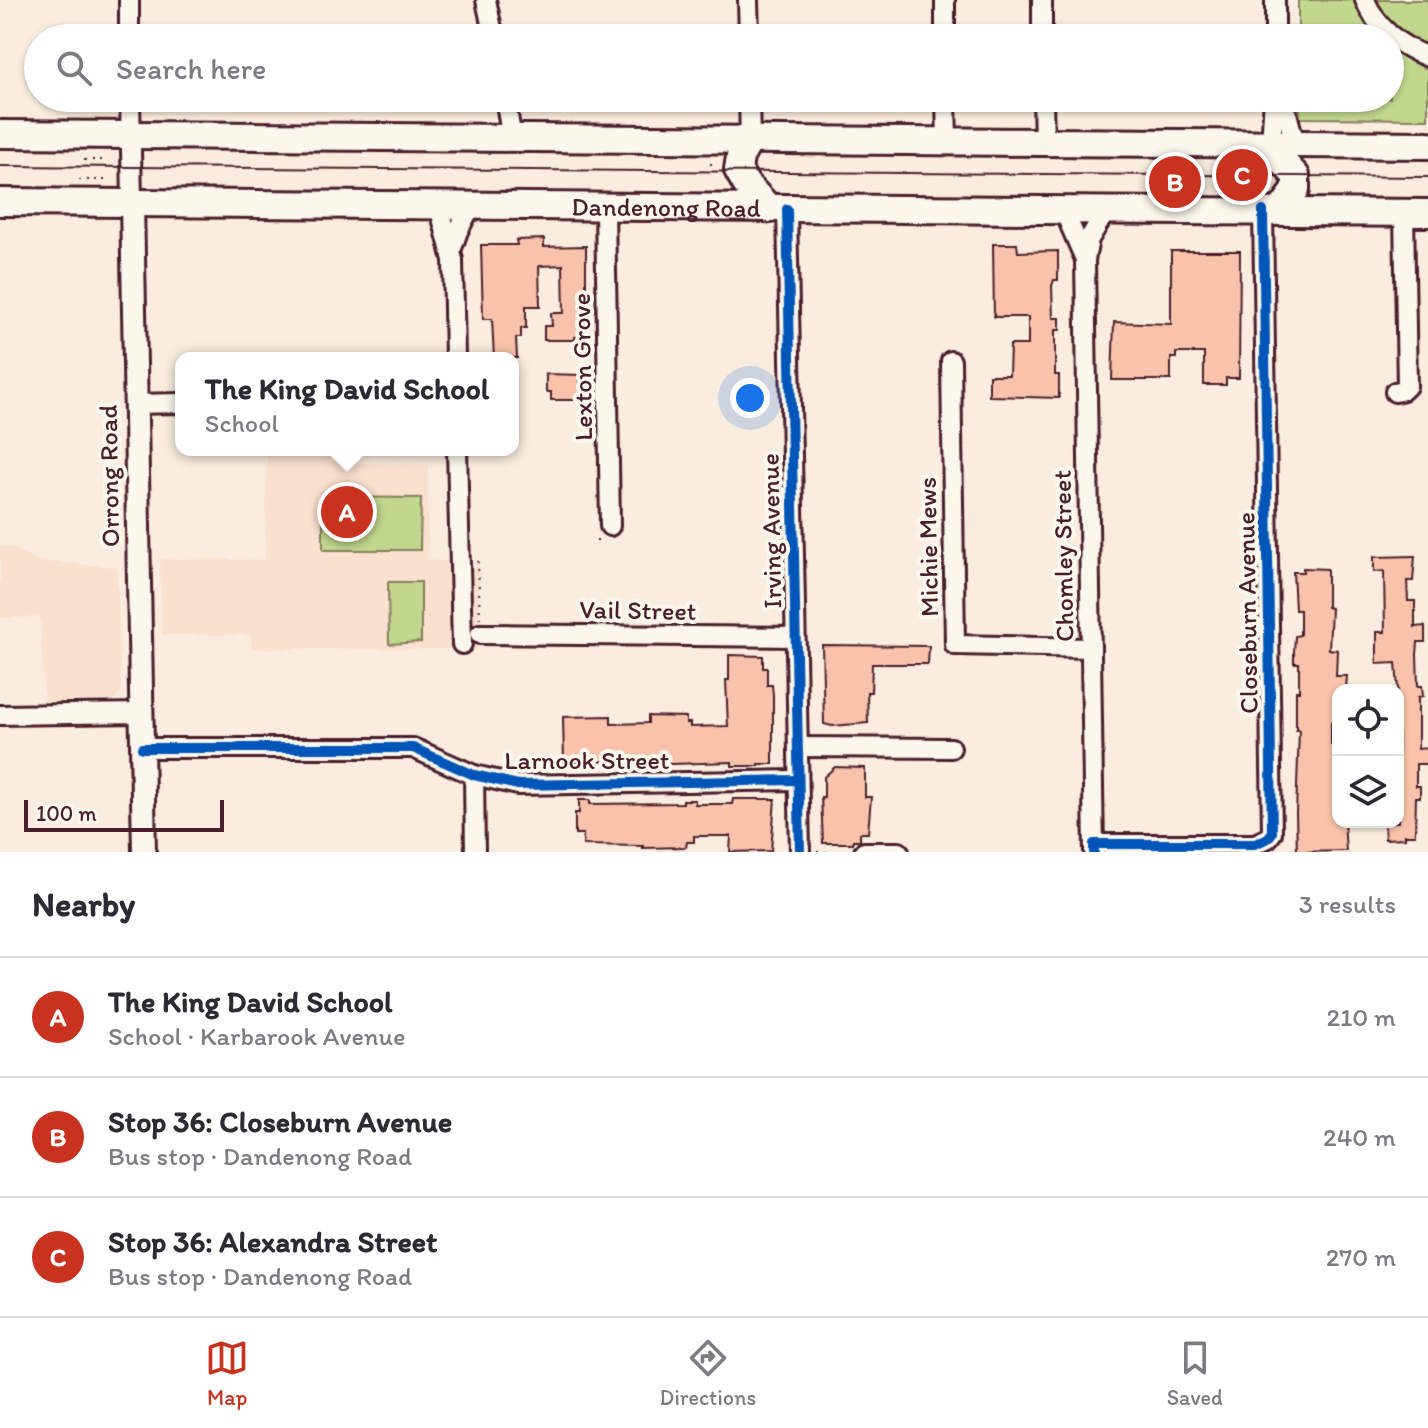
<!DOCTYPE html>
<meta charset="utf-8">
<style>
body{margin:0;font-family:Itim,sans-serif;background:#f2f2f3;color:#2b2b33}
.controls{position:absolute;right:24px;bottom:24px;display:grid;overflow:hidden;border-radius:16px;box-shadow:0 2px 6px #0004}
.controls button{width:72px;height:72px;display:grid;place-items:center;padding:0;border:0;border-bottom:2px solid #e1e1e2;background:#fff;color:#2b2b33;font:40px sans-serif}
.scale{position:absolute;left:24px;bottom:20px;width:200px;box-sizing:border-box;padding-left:8px;border:4px solid #4a1f2b;border-top:0;font-size:22px;line-height:28px;white-space:nowrap;color:#4a1f2b;-webkit-text-stroke:6px #fbf7ec;paint-order:stroke}
.you{position:absolute;left:750px;top:398px;width:28px;height:28px;margin:-20px;border:6px solid #fff;border-radius:50%;background:#1a73e8;box-shadow:0 0 0 12px #1a73e833}
.badge{display:grid;place-items:center;width:52px;height:52px;border-radius:50%;background:#c8321e;color:#fff;font-size:26px;font-weight:700}
.pin{position:absolute;translate:-50% -50%;border:4px solid #fff;box-shadow:0 2px 8px #0006}
.popup{position:absolute;left:175px;top:352px;width:344px;height:104px;box-sizing:border-box;display:grid;place-content:center;border-radius:16px;background:#fff;filter:drop-shadow(0 2px 6px #0005);font-size:26px;white-space:nowrap;color:#7c7c81}
.popup b{font-size:30px;color:#2b2b33}
.popup::after{content:'';position:absolute;left:50%;top:100%;margin-left:-16px;border:16px solid transparent;border-top-color:#fff}
.list{margin:0;padding:0;list-style:none}
h2{display:flex;justify-content:space-between;align-items:center;height:104px;margin:0;padding:0 32px;font-size:34px}
h2 small{font-size:26px;font-weight:400;color:#7c7c81}
.list li{display:grid;grid-template-columns:52px 1fr auto;gap:24px;align-items:center;box-sizing:border-box;height:120px;padding:0 32px;border-top:2px solid #e1e1e2}
.list b{display:block;font-size:30px;white-space:nowrap}
.list p{margin:0;font-size:26px;white-space:nowrap;color:#7c7c81}
.list em{font-size:26px;font-style:normal;color:#7c7c81}
.icon{flex:none;width:44px;height:44px;fill:none;stroke:currentColor;stroke-width:2;stroke-linecap:round;stroke-linejoin:round}
.map{position:relative;flex:none;width:1428px;height:852px;overflow:hidden}
.search{position:absolute;background:#fff;box-shadow:0 2px 6px #0004;left:24px;right:24px;top:24px;height:88px;display:flex;align-items:center;gap:20px;box-sizing:border-box;padding:0 28px;border-radius:44px;color:#7c7c81;font-size:30px}
.sheet{height:464px;background:#fff}
nav{display:flex;justify-content:space-around;align-items:center;box-sizing:border-box;height:112px;border-top:2px solid #e1e1e2;background:#fff;font-size:22px;color:#7c7c81}
nav a{display:grid;justify-items:center;gap:4px}
nav .on{color:#c8321e}
.map>svg:first-child{display:block}
.built{fill:#f9e0cf}
.green{fill:#c0d78d;stroke:#857b5c;stroke-width:2}
.building{fill:#f8c3aa;stroke:#4a1f2b;stroke-width:2}
.lines{fill:none;stroke-linecap:round;stroke-linejoin:round}
.minor-casing{stroke:#4a1f2b;stroke-width:24}
.major-casing{stroke:#4a1f2b;stroke-width:28}
.highway-casing{stroke:#4a1f2b;stroke-width:32}
.path{stroke:#4a1f2b;stroke-width:2;stroke-dasharray:2 6;stroke-linecap:butt}
.minor{stroke:#fbf7ec;stroke-width:18}
.major{stroke:#fbf7ec;stroke-width:22}
.highway{stroke:#fbf7ec;stroke-width:26}
.tram{stroke:#4a1f2b;stroke-width:2}
.cycleway-casing{stroke:#fbf7ec;stroke-width:15}
.cycleway{stroke:#0057b8;stroke-width:10}
.labels{text-anchor:middle;dominant-baseline:central;stroke-width:8;stroke-linejoin:round;paint-order:stroke}
.street-label{font-size:26px;fill:#4a1f2b;stroke:#fbf7ec}
</style>
<div class="map">
<svg width="1428" height="852" viewBox="0 0 1428 852">
<rect width="100%" height="100%" fill="#faeddf"/>
<filter id="ink" filterUnits="userSpaceOnUse"><feTurbulence type="fractalNoise" baseFrequency=".0125" numOctaves="2"/><feDisplacementMap in="SourceGraphic" scale="16" xChannelSelector="R" yChannelSelector="G"/><feConvolveMatrix kernelMatrix="1 2 1 2 8 2 1 2 1" color-interpolation-filters="sRGB"/></filter>
<g filter="url(#ink)">
<g class="built">
<path d="M267,450H311L339,462L428,465V560L479,563V649H252L251,635H162L160,559L265,560Z"/>
<path d="M0,546L13,547L35,561L117,567L121,693L114,700L44,701L40,617L0,618Z"/>
</g>
<g class="green">
<path d="M1298,0H1428V119L1300,118L1299,98H1390V38H1298Z"/>
<path d="M323,497L421,498L420,550H323Z"/>
<path d="M388,582H421V642L389,644Z"/>
</g>
<g class="building">
<path d="M544,239V247L586,246V305L581,306L582,336L575,337V340H544V326H552L551,313H564L563,265L539,266L540,306H526V328H521V338H516L517,358H494L492,319H483L481,245H517L516,240Z"/>
<path d="M993,244H1017L1018,252L1058,251V280H1054L1052,286L1053,318H1060V330H1055V375H1059V398L989,396V375H1009L1010,345H1028V317H994Z"/>
<path d="M1171,251H1240L1239,378H1226V385H1204V353H1176V358H1171V380H1112L1114,322L1171,324Z"/>
<path d="M546,374L580,375V385H584L583,400H551V392H546Z"/>
<path d="M1415,556L1413,581H1407L1408,601H1415V627L1425,626V642H1418L1417,655L1418,686H1422L1423,696L1418,697V749L1428,748V764H1416V786H1420V797H1416L1415,835H1405V838L1385,839L1384,822H1398V690L1396,663L1377,664V632H1385L1384,571L1374,572V557Z"/>
<path d="M1303,568L1327,569V607L1331,608L1329,649L1337,650L1336,676H1347L1346,688L1338,690V722H1331V745L1336,746L1338,822H1344L1346,851L1297,852L1296,813L1299,730H1296V691H1299V663H1294V652L1295,636L1300,635V610H1295L1293,572H1303Z"/>
<path d="M822,645L929,646L928,664H872L871,692H867L868,723L832,726L824,724Z"/>
<path d="M729,655L763,656V668H767V685H772L773,695V764H759V766H732V762L671,764L644,763V761L564,762L563,717L611,716V724L648,723V716L686,717V723H690V727L728,726L726,680H729Z"/>
<path d="M835,767L865,768V797H871L868,833H860V840H853V843H823L821,797H824V777Z"/>
<path d="M733,799H775L771,851L730,852L731,836H694V842H687L686,847L643,848V846L583,845V834H575V813H579V800H590V804L683,803V800H695V804H732Z"/>
</g>
<g class="lines">
<g class="minor-casing">
<g id="minor">
<path d="M129,0V38"/>
<path d="M486,0L494,38"/>
<path d="M748,0L749,38"/>
<path d="M945,0V38"/>
<path d="M1042,0V38"/>
<path d="M1275,0V38"/>
<path d="M1365,0C1377,29 1399,46 1428,57"/>
<path d="M130,98L132,202"/>
<path d="M505,98L512,139"/>
<path d="M749,98L750,140"/>
<path d="M946,98L947,142"/>
<path d="M1043,98L1044,142"/>
<path d="M1283,98L1295,144"/>
<path d="M1271,144L1274,98"/>
<path d="M439,206L453,260L455,358"/>
<path d="M605,207L610,526"/>
<path d="M787,209L800,852"/>
<path d="M1064,211L1084,257"/>
<path d="M451,251L458,231L471,206"/>
<path d="M951,361L955,645L1091,648"/>
<path d="M1395,392L1403,390L1407,386L1404,213"/>
<path d="M135,404L181,403"/>
<path d="M457,450L462,644"/>
<path d="M480,634L795,637"/>
<path d="M0,715L141,713"/>
<path d="M798,747L951,748"/>
<path d="M142,748H413L474,775L518,785L798,780"/>
<path d="M474,775L475,852"/>
<path d="M1094,844H1255L1268,838L1272,833L1263,211"/>
<path d="M864,852H899"/>
<path d="M1094,852L1085,260L1089,239L1106,211"/>
</g>
</g>
<g class="major-casing">
<path id="major" d="M132,202L144,852"/>
</g>
<g class="highway-casing">
<g id="highway">
<path d="M0,134L1428,145"/>
<path d="M750,140L740,157L738,170L746,184L770,209"/>
<path d="M1266,144L1296,176V190L1280,211"/>
<path id="s1" d="M0,202L1428,213"/>
</g>
</g>
<g class="path">
<path d="M84,160H104"/>
<path d="M710,164H715"/>
<path d="M1242,169L1261,170"/>
<path d="M79,180H106"/>
<path d="M1228,188H1264"/>
<path d="M597,539V545"/>
<path d="M478,561L480,618"/>
<path d="M817,852H847"/>
</g>
<use href="#minor" class="minor"/>
<use href="#major" class="major"/>
<use href="#highway" class="highway"/>
<path class="tram" d="M0,166L1428,177"/>
<g class="cycleway-casing">
<g id="cycleway">
<path d="M787,209L800,852"/>
<path d="M142,748H413L474,775L518,785L798,780"/>
<path d="M1094,852V844H1255L1268,838L1272,833L1263,211"/>
</g>
</g>
<use href="#cycleway" class="cycleway"/>
</g>
</g>
<g class="labels">
<g class="street-label">
<text stroke="none"><textPath href="#s1" startOffset="666">Dandenong Road</textPath></text>
<text transform="translate(582 367) rotate(-91)">Lexton Grove</text>
<text transform="translate(109 476) rotate(-91)">Orrong Road</text>
<text transform="translate(771 531) rotate(-91)">Irving Avenue</text>
<text transform="translate(928 547) rotate(-91)">Michie Mews</text>
<text transform="translate(1063 556) rotate(-91)">Chomley Street</text>
<text transform="translate(638 610) rotate(1)">Vail Street</text>
<text transform="translate(1247 613) rotate(-91)">Closeburn Avenue</text>
<text x="587" y="760">Larnook Street</text>
</g>
</g>
</svg>
<div class="controls">
<button><svg class="icon" aria-label="locate" viewBox="0 0 24 24"><circle cx="12" cy="12" r="6"/><path d="M12 2v4M12 18v4M2 12h4M18 12h4"/></svg></button>
<button><svg class="icon" aria-label="layers" viewBox="0 0 24 24"><path d="M12 4l9 5-9 5-9-5zM3 14l9 5 9-5"/></svg></button>
</div>
<div class="scale">100 m</div>
<div class="you"></div>
<div class="pin badge" style="left:347px;top:512px">A</div>
<div class="popup"><b>The King David School</b>School</div>
<div class="pin badge" style="left:1175px;top:182px">B</div>
<div class="pin badge" style="left:1242px;top:175px">C</div>
<div class="search"><svg class="icon" aria-label="search" viewBox="0 0 24 24"><circle cx="10" cy="10" r="6"/><path d="M15 15l6 6"/></svg>Search here</div>
</div>
<section class="sheet">
<h2>Nearby<small>3 results</small></h2>
<ul class="list">
<li><span class="badge">A</span><div><b>The King David School</b><p>School · Karbarook Avenue</p></div><em>210 m</em></li>
<li><span class="badge">B</span><div><b>Stop 36: Closeburn Avenue</b><p>Bus stop · Dandenong Road</p></div><em>240 m</em></li>
<li><span class="badge">C</span><div><b>Stop 36: Alexandra Street</b><p>Bus stop · Dandenong Road</p></div><em>270 m</em></li>
</ul>
</section>
<nav>
<a class="on"><svg class="icon" aria-label="map" viewBox="0 0 24 24"><path d="M3 6l6-2 6 2 6-2v14l-6 2-6-2-6 2zM9 4v14M15 6v14"/></svg>Map</a>
<a><svg class="icon" aria-label="directions" viewBox="0 0 24 24"><path d="M12 3l9 9-9 9-9-9zM9 14v-3h6M13 9l2 2-2 2"/></svg>Directions</a>
<a><svg class="icon" aria-label="saved" viewBox="0 0 24 24"><path d="M7 4h10v16l-5-4-5 4z"/></svg>Saved</a>
</nav>
